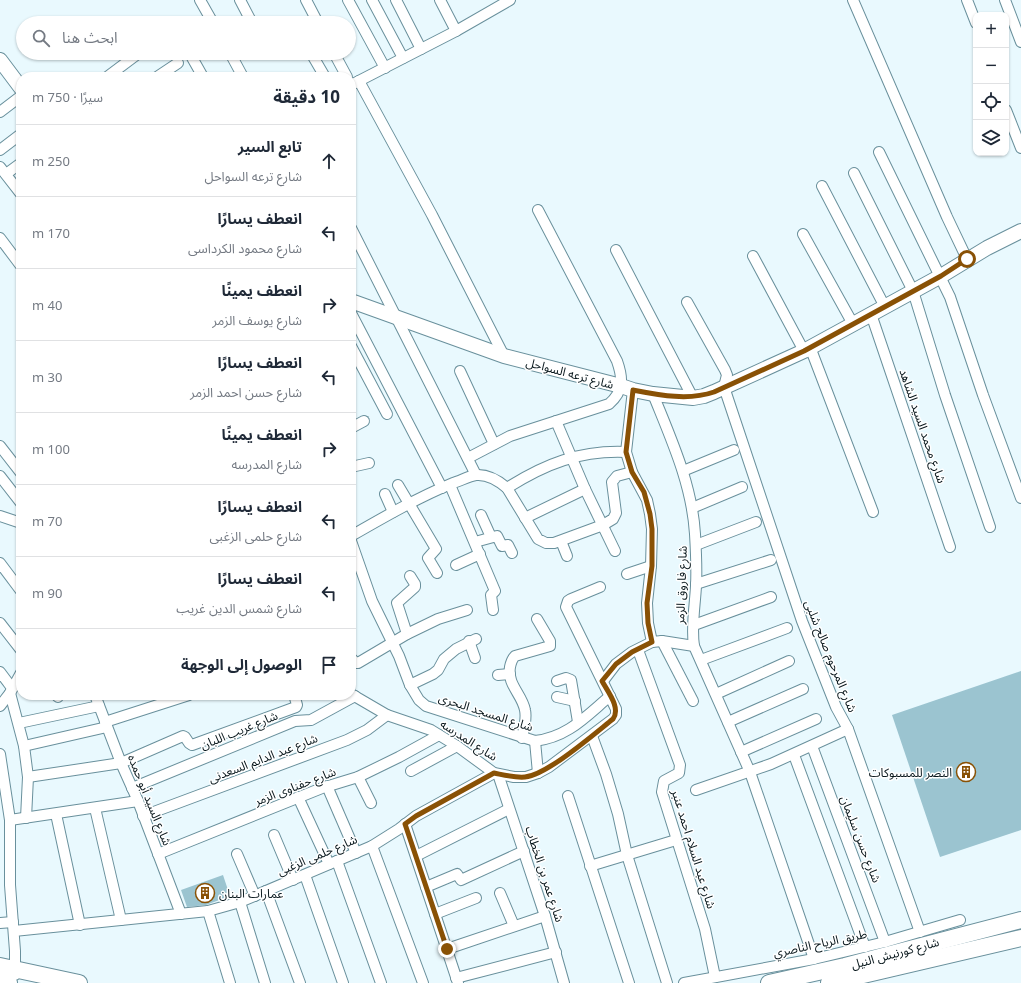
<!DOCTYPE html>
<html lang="ar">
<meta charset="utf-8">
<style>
body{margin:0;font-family:"Noto Sans","Noto Sans Arabic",sans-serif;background:#f2f2f3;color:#1f2937;direction:rtl}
.controls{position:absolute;right:12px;top:12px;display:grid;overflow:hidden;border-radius:8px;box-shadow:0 1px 3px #0004}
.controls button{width:36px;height:36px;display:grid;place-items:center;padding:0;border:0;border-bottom:1px solid #e0e1e3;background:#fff;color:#1f2937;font:20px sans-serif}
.stop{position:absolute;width:12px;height:12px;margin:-9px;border:3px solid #895105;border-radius:50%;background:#fff}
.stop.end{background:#895105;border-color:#fff;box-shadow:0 1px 4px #0008}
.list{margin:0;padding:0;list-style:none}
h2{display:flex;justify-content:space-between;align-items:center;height:52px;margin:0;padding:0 16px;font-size:17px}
h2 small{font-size:13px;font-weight:400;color:#747a83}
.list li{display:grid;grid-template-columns:26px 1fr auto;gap:12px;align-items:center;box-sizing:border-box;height:72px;padding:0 16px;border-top:1px solid #e0e1e3}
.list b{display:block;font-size:15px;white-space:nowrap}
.list p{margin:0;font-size:13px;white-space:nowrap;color:#747a83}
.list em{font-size:13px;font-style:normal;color:#747a83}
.icon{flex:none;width:22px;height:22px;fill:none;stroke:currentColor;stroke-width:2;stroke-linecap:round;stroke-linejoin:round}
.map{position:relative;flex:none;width:1021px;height:983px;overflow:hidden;direction:ltr}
.search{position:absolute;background:#fff;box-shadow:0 1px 3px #0004;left:16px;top:16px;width:340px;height:44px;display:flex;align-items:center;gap:10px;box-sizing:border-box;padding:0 14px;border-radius:22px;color:#747a83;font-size:15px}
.panel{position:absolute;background:#fff;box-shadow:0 1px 3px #0004;left:16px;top:72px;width:340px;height:628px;border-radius:16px;direction:rtl}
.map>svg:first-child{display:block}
.building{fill:#9bc4d0}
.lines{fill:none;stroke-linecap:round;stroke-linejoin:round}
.street-casing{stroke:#69909c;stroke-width:12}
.secondary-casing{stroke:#69909c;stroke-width:16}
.primary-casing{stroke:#69909c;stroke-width:18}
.street{stroke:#fff;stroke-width:10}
.secondary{stroke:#fff;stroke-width:14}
.primary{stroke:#fff;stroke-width:16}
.route{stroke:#895105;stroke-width:5}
.labels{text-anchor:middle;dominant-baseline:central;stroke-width:3;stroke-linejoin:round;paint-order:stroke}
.street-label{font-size:12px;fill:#06151a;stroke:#fff}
.poi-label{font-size:12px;fill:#06151a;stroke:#fff;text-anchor:end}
</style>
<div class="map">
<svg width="1021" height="983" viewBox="0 0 1021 983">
<rect width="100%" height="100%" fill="#e9f9fe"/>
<g class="building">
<path d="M1021,671V830L940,857L892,715Z"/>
<path d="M223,875L230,896L206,905L187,907L181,890Z"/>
</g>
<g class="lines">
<g class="street-casing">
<g id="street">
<path d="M200,0L213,23"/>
<path d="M240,0L252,23"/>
<path d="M306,0L318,23"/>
<path d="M348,0L385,68"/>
<path d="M372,0L403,58"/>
<path d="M396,0L421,49"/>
<path d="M440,0L456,31"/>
<path d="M853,0L947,217L967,259"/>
<path d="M967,0L976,23"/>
<path d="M1005,0L1021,42"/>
<path d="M230,53L243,77"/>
<path d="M311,53L325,77"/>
<path d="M334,53L347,77"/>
<path d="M190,54L203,77"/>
<path d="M107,77L139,53"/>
<path d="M157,77L178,63"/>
<path d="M359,81L432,215L504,356"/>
<path d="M351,85L456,31L510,0"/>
<path d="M1006,110L1021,148"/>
<path d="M0,112L21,96"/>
<path d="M0,150L21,134"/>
<path d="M879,152L950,297L983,395L1021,498"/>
<path d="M0,167L21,194"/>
<path d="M854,173L913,291L945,395L990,527"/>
<path d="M6,174L21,163"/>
<path d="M822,186L885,307"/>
<path d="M351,228L476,475"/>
<path d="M803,234L853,324"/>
<path d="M0,238L21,266"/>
<path d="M616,250L693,398"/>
<path d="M753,256L804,351"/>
<path d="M687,302L725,370L727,375L724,387L802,621L836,707L848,729L920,932"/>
<path d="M351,313L442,488"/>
<path d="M871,314L950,547"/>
<path d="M351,346L387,414"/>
<path d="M810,347L873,512"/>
<path d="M460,371L494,444"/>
<path d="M633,390L626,452L632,472L647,500L650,514L652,529L651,566L647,603L648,623L652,642"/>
<path d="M653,394C671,439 692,484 695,534C696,551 697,568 696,586C695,606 691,627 694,646L750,772L814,959"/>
<path d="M556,421L585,489L615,551"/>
<path d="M351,428L364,421"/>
<path d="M0,446L21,473"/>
<path d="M468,458L510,436L609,404C624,391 623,378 617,361L538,210"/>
<path d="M351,467L369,463"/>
<path d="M683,471L734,450"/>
<path d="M0,476L21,503"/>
<path d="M398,485L436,549L428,558L437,573"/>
<path d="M450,485L495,591L491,595L493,610"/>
<path d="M507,488C545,464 580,450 626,452"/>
<path d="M385,494L393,512"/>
<path d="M692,508L742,487"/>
<path d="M481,515L491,537"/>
<path d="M0,516L21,523"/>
<path d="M525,518L585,489"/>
<path d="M351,536C384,517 417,498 453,483C460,481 469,476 476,475C488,474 499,481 507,488L538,539L546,543H554L603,525L613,519L616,513L612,482L617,476L632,472"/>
<path d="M351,541L372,601L399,656L410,685L419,700L426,706L535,741C568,737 585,717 610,696"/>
<path d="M561,541L567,556"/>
<path d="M475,542L497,536L502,546L508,545L512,553"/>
<path d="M696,545L756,522"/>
<path d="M0,563L21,591"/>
<path d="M456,565L480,554"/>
<path d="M627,574L651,566"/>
<path d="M696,584L771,560"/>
<path d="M0,623L21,650"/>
<path d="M694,625L771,597"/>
<path d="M407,634L397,603L415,587V584L410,576"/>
<path d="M469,641L475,658"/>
<path d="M662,641L693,701"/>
<path d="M638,650L680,765L679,773L664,781L662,792L705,929L715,977"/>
<path d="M351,658L356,663H358L407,634L438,619L467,610"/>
<path d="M701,660L787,628"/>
<path d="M0,672L12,688"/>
<path d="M498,675L510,674"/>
<path d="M557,681L566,678L571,680L578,722"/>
<path d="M603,681L616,664L632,652L652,642L662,641L694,646"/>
<path d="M410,685L433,674L438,670L444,659L456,649L476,639"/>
<path d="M10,693L24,746L28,777L26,818"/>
<path d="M351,694L387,715L431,730L457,746L494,773L514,777H526L538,773L549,767L613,719L616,715V709L566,607L568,601L571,599L600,587"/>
<path d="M716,694L789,661"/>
<path d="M56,695L58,697"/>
<path d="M95,695L121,763L138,801L181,914"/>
<path d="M557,697L575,701"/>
<path d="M0,706L10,693L21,673"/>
<path d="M105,722L189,695"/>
<path d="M728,722L803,689"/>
<path d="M19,723L99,706"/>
<path d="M592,736L606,774L618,814L627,855L667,983"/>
<path d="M522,738C524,729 527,719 525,710C522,694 507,685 510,667C511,662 512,659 515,656L550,646V641L537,619"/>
<path d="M535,741L538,773"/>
<path d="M24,746L107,727"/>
<path d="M812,746L885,942"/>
<path d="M741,752L816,719"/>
<path d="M0,754L10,820V885L15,951V975"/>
<path d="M794,755L865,947"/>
<path d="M411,771L457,746"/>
<path d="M498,774L545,916L564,983"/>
<path d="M28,777L121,763L183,736L185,737L189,743L192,745L296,707L297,705L295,698L299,695"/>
<path d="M358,777L371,803"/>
<path d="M327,786L356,853"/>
<path d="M132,788L295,721L311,720L355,696"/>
<path d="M696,790L771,764L848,729"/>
<path d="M568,796L629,983"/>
<path d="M298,797L329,864"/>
<path d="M95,808L121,920"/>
<path d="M56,814L80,925"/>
<path d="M143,816L347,740L367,730L387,715"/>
<path d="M10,820L138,801"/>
<path d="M405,824L458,983"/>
<path d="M274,835L293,880"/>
<path d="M372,846L423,983"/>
<path d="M158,854L322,788L358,777L399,757L439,735"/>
<path d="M237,854L255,896"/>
<path d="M416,856L509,809"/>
<path d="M337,861L381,983"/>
<path d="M590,866L676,840"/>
<path d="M305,875L343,983"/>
<path d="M426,887L457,874L461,880L524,851"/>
<path d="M266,891L300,983"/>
<path d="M500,893L514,926"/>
<path d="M240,902L265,983"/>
<path d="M208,911L230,983"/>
<path d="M435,914L476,898"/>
<path d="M0,923L13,922"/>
<path d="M14,931L208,911L240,902L372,846L399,829L416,816L494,773"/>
<path d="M447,949L545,916"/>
<path d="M456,978L556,952"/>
<path d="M684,983L814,959L885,942L960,920"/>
</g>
</g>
<g class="secondary-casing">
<g id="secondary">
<path d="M0,60L21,88"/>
<path d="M351,301L504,356L621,386L633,390L653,394L693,398L704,396L714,392L804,351L941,276L987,248L1021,231"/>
</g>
</g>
<g class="primary-casing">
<g id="primary">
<path d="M0,966L79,983"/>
<path d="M0,981L9,983"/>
<path d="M769,983L845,966L1021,920"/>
<path d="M829,983L1021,938"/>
</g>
</g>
<use href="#street" class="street"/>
<use href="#secondary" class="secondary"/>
<use href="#primary" class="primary"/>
</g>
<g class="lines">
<path class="route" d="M447,949L405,824L416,816L494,773C504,775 515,778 525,777C547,775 594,734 613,719C621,708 608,692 602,681L616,664L632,652L652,642L648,623L647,603L652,566V529L650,514L644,492L632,472L626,452L633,390C659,395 688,401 714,392L804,351L941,276L967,259"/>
</g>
<defs>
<g id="building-ring" transform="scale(1)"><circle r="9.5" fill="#fff" stroke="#895105" stroke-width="1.5"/><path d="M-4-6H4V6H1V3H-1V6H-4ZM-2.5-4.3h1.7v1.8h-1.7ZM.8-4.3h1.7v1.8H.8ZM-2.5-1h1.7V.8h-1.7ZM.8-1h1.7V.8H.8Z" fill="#895105"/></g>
</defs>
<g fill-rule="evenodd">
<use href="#building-ring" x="966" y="772"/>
<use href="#building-ring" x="205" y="893"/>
</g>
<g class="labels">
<g class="street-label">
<text transform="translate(570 373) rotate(15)">شارع ترعه السواحل</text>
<text transform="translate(923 426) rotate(71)">شارع محمد السيد الشاهد</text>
<text transform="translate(681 585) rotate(-88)">شارع فاروق الزمر</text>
<text transform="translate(831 656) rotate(68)">شارع المرحوم صالح شلبى</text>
<text transform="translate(486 712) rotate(18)">شارع المسجد البحرى</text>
<text transform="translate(239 730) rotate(-22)">شارع غريب اللبان</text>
<text transform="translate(469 740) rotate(33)">شارع المدرسه</text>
<text transform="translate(263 758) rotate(-21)">شارع عبد الدايم السعدنى</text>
<text transform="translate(295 786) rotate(-21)">شارع حفناوى الزمر</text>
<text transform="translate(150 800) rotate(68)">شارع السيد أبو حمده</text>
<text transform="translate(861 839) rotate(69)">شارع حسن سليمان</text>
<text transform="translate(694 849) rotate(73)">شارع عبد السلام احمد عنبر</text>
<text transform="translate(317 855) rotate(-23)">شارع حلمى الزغبى</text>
<text transform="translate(545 874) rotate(72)">شارع عمر بن الخطاب</text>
<text transform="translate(820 943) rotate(-12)">طريق الرياح الناصري</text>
<text transform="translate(895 953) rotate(-15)">شارع كورنيش النيل</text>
</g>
<g class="poi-label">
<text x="952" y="772">النصر للمسبوكات</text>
<text x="219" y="893" text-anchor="start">عمارات البنان</text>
</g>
</g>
</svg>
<div class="controls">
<button>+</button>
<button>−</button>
<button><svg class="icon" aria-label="locate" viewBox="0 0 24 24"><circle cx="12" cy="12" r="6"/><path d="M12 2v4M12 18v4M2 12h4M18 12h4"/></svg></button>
<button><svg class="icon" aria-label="layers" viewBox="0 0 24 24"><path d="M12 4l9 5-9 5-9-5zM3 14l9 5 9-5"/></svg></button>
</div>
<div class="stop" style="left:967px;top:259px"></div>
<div class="stop end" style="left:447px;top:949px"></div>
<div class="search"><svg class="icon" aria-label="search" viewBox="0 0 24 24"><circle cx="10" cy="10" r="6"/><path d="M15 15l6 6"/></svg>ابحث هنا</div>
<section class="panel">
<h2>10 دقيقة<small>سيرًا · 750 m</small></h2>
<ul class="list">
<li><svg class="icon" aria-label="ahead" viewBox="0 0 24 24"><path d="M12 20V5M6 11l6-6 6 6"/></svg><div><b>تابع السير</b><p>شارع ترعه السواحل</p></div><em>250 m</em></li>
<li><svg class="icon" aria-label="left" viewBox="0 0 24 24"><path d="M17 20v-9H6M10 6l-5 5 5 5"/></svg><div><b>انعطف يسارًا</b><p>شارع محمود الكرداسى</p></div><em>170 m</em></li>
<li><svg class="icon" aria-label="right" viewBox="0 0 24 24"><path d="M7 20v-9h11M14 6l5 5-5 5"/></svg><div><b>انعطف يمينًا</b><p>شارع يوسف الزمر</p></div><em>40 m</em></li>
<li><svg class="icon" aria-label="left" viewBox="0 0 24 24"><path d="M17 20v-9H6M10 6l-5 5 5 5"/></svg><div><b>انعطف يسارًا</b><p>شارع حسن احمد الزمر</p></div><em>30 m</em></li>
<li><svg class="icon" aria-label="right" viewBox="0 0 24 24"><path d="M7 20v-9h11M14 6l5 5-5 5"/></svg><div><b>انعطف يمينًا</b><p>شارع المدرسه</p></div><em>100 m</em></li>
<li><svg class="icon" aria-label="left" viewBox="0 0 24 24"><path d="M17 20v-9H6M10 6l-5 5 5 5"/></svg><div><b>انعطف يسارًا</b><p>شارع حلمى الزغبى</p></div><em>70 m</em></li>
<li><svg class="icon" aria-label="left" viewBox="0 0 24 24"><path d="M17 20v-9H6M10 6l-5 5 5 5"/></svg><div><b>انعطف يسارًا</b><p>شارع شمس الدين غريب</p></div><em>90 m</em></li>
<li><svg class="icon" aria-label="arrive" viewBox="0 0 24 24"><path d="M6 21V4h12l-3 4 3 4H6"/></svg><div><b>الوصول إلى الوجهة</b></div></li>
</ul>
</section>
</div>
